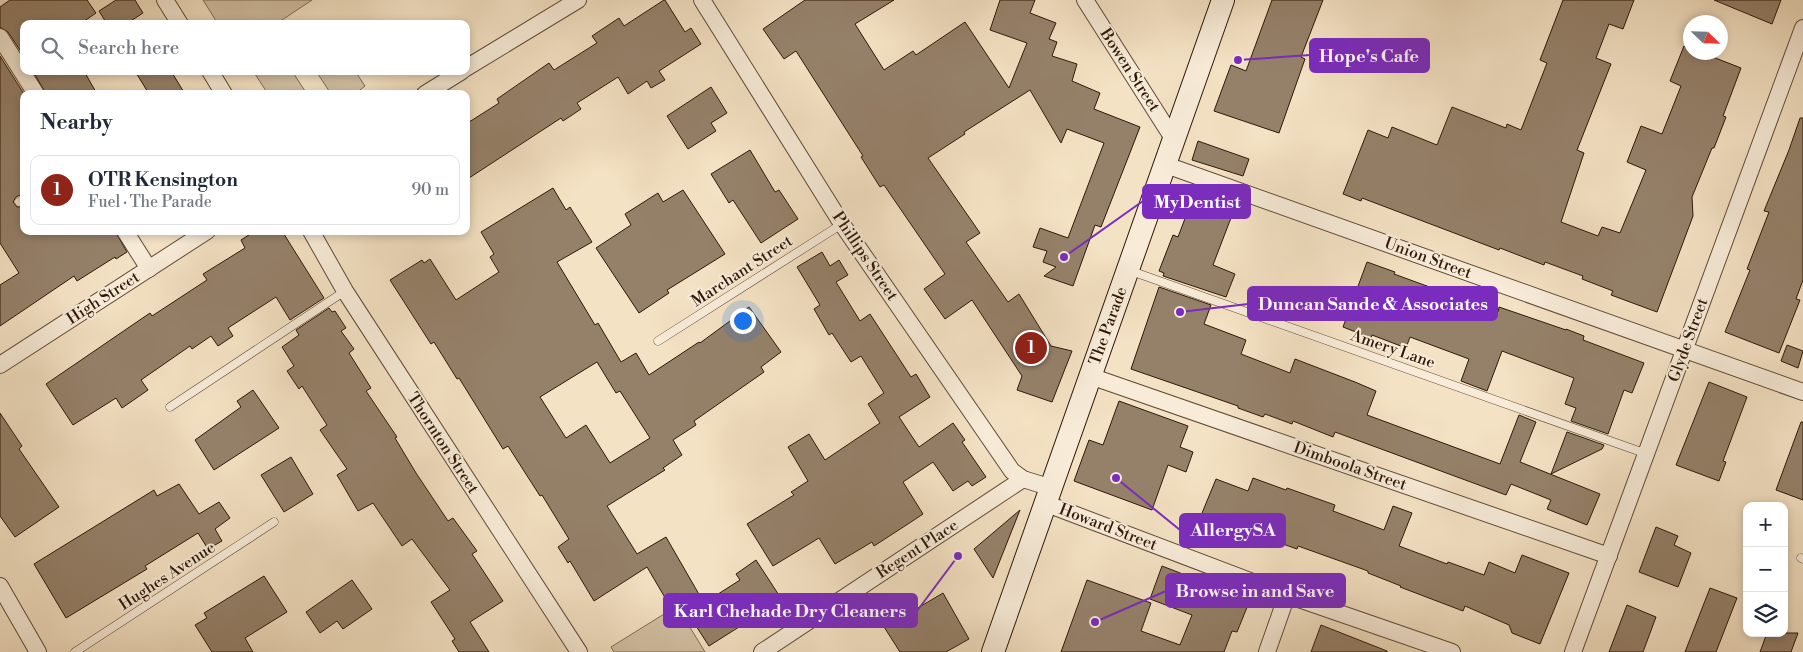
<!DOCTYPE html>
<meta charset="utf-8">
<style>
body{margin:0;font-family:"Libre Bodoni",serif;background:#f6f6f7;color:#1f2937}
.controls{position:absolute;right:15px;bottom:15px;display:grid;overflow:hidden;border-radius:10px;box-shadow:0 2px 8px #0003}
.controls button{width:45px;height:45px;display:grid;place-items:center;padding:0;border:0;border-bottom:1px solid #e0e1e3;background:#fff;color:#1f2937;font:25px sans-serif}
.compass{position:absolute;left:1683px;top:15px;width:45px;height:45px;border-radius:50%;background:#fff;box-shadow:0 2px 8px #0003;rotate:113deg}
.you{position:absolute;left:742px;top:320px;width:18px;height:18px;margin:-12px;border:4px solid #fff;border-radius:50%;background:#1a73e8;box-shadow:0 0 0 8px #1a73e833}
.badge{display:grid;place-items:center;width:32px;height:32px;border-radius:50%;background:#8f2418;color:#fff;font-size:16px;font-weight:700}
.pin{position:absolute;translate:-50% -50%;border:2px solid #fff;box-shadow:0 1px 5px #0006}
.list{margin:0;padding:0;list-style:none}
h2{display:flex;justify-content:space-between;align-items:center;height:65px;margin:0;padding:0 20px;font-size:21px}
h2 small{font-size:16px;font-weight:400;color:#747a83}
.list li{display:grid;grid-template-columns:32px 1fr auto;gap:15px;align-items:center;box-sizing:border-box;height:70px;margin:0 10px 10px;padding:0 10px;border:1px solid #e0e1e3;border-radius:10px}
.list b{display:block;font-size:19px;white-space:nowrap}
.list p{margin:0;font-size:16px;white-space:nowrap;color:#747a83}
.list em{font-size:16px;font-style:normal;color:#747a83}
.icon{flex:none;width:28px;height:28px;fill:none;stroke:currentColor;stroke-width:2;stroke-linecap:round;stroke-linejoin:round}
.map{position:relative;flex:none;width:1803px;height:652px;overflow:hidden}
.search{position:absolute;background:#fff;box-shadow:0 2px 8px #0003;left:20px;top:20px;width:450px;height:55px;display:flex;align-items:center;gap:12px;box-sizing:border-box;padding:0 18px;border-radius:10px;color:#747a83;font-size:19px}
.panel{position:absolute;background:#fff;box-shadow:0 2px 8px #0003;left:20px;top:90px;width:450px;height:145px;border-radius:10px}
.map>svg:first-child{display:block}
.green{fill:#d2c0a4;stroke:#806c56}
.building{fill:#95816a;stroke:#2e1808;fill-rule:evenodd}
.lines{fill:none;stroke-linecap:round;stroke-linejoin:round}
.service-casing{stroke:#604a37;stroke-width:9}
.minor-casing{stroke:#604a37;stroke-width:18}
.secondary-casing{stroke:#2e1808;stroke-width:24}
.service{stroke:#f8ecd9;stroke-width:8}
.minor{stroke:#f8ecd9;stroke-width:16}
.secondary{stroke:#f8ecd9;stroke-width:22}
.labels{text-anchor:middle;dominant-baseline:central;stroke-width:4;stroke-linejoin:round;paint-order:stroke}
.street-label{font-size:16px;fill:#2e1808;stroke:#f8ecd9}
.leader{fill:none;stroke:#7b2cbf;stroke-width:2}
.callout-dot{fill:#7b2cbf;stroke:#f8ecd9;stroke-width:2}
.callout{fill:#7b2cbf;stroke:#7b2cbf;stroke-width:2}
.callout-label{font-size:18px;text-anchor:middle;font-weight:bold;fill:#fff}
</style>
<div class="map">
<svg width="1803" height="652" viewBox="0 0 1803 652">
<rect width="100%" height="100%" fill="#f4e2c4"/>
<filter id="stains"><feTurbulence type="fractalNoise" baseFrequency=".004" numOctaves="4"/><feColorMatrix values="0 0 0 0 .2 0 0 0 0 .09 0 0 0 0 .02 0 0 0 .5 -.17"/></filter>
<radialGradient id="worn" r=".72"><stop offset=".6" stop-color="#630" stop-opacity="0"/><stop offset="1" stop-color="#630" stop-opacity=".3"/></radialGradient>
<g class="green">
<path d="M203,0H312L276,24H218Z"/>
<path d="M253,71H292L307,94H268Z"/>
<path d="M316,71H355L365,86L355,94H331Z"/>
<path d="M677,606L705,652H614L611,647Z"/>
</g>
<g class="building">
<path d="M10,0H87L96,13L80,24H24V56L8,32L0,27V7Z"/>
<path d="M116,0H135L143,13L126,24H107L99,11Z"/>
<path d="M664,0H665L685,32L691,28L701,44L659,71L665,80L651,88L647,81L628,94L618,77L577,103L581,109L563,121L561,118L466,180V124L499,103L497,99L549,63L554,70L597,43L592,36L619,18L624,26Z"/>
<path d="M805,0H894L855,24L884,70L913,51L916,55L965,22L1009,88L1027,43L990,30L1000,0H1035L1030,13L1056,23L1049,39L1057,42L1052,56L1077,64L1072,81L1100,93L1094,109L1140,127L1101,227L1095,225L1073,286L1044,276L1056,267L1043,262L1047,251L1033,247L1040,228L1068,238L1104,143L1067,129L1061,143L1030,90L964,132L965,134L928,158L980,233L966,242L1008,302L1019,294L1051,346L1072,351L1052,402L1017,390L1022,376L972,300L945,319L924,289L945,274L884,185L880,187L861,157L863,156L796,51L784,59L763,29Z"/>
<path d="M1272,0H1323L1301,57L1305,59L1279,133L1214,111L1231,65L1246,71Z"/>
<path d="M1563,0H1634L1623,29L1609,24L1596,58L1611,64L1577,150L1584,153L1561,222L1598,236L1602,227L1620,233L1646,170L1627,162L1641,126L1662,134L1681,86L1670,81L1684,46L1690,49V52H1700L1741,68L1723,116L1726,117L1714,148H1712L1692,197L1693,216L1657,312L1611,295L1613,291L1582,279L1583,276L1545,262L1544,265L1500,248L1499,250L1362,198L1361,201L1343,194L1368,130L1388,138L1392,127L1437,145L1452,107L1506,128L1507,124L1521,130L1547,63L1540,60Z"/>
<path d="M1714,0H1781L1772,24Z"/>
<path d="M0,56L24,94V193L16,197L13,202L17,207L24,206V231H115L127,252L116,259L115,257L77,281L74,276L0,326V285L19,273L0,243Z"/>
<path d="M33,71H84L97,94H46Z"/>
<path d="M135,71H171L185,94H149Z"/>
<path d="M711,87L727,113L711,123L716,131L688,149L667,116Z"/>
<path d="M1800,118H1803V280L1796,299L1800,300L1779,353L1725,332L1750,270L1747,269L1769,212L1764,211L1789,150Z"/>
<path d="M1198,141L1249,159L1243,176L1192,160Z"/>
<path d="M750,150L775,192L779,190L798,219L761,243L733,200L729,203L711,174Z"/>
<path d="M553,188L566,210L570,207L592,242L557,262L595,325L598,323L621,362L636,353L649,375L699,342L700,343L749,307L781,352L761,367L764,372L694,421L696,425L673,440L682,455L663,468L665,470L607,506L637,554L666,537L704,603L740,580L736,574L756,560L786,606L765,619L761,613L709,646L676,595L667,601L647,567L594,601L570,561L568,563L558,547L569,539L542,495L540,496L508,446L503,449L459,378L457,379L434,342L431,344L390,280L422,260L424,263L430,259L456,300L499,272L490,257L494,254L481,232ZM597,362L616,393L620,391L650,438L610,463L586,425L566,438L540,397Z"/>
<path d="M683,190L725,254L667,290L669,293L639,313L596,248L631,225L625,214L658,193L663,202Z"/>
<path d="M1194,195L1234,210L1213,265L1235,274L1226,297L1163,276L1164,273L1159,271L1173,235L1178,237Z"/>
<path d="M255,231H282L324,298L290,320L276,297L228,328L233,336L218,346L211,336L192,349L190,346L141,380L148,390L122,408L116,398L73,425L46,384L150,313L152,316L207,280L203,274L245,248L241,240Z"/>
<path d="M822,252L830,266L839,260L848,275L836,282L860,321L870,314L911,377L916,374L930,397L899,417L919,447L953,423L965,440L962,442L986,477L972,486L968,481L953,491L933,462L903,482L923,514L908,524L874,546L872,542L835,564L819,538L773,566L747,524L794,495L791,492L808,481L788,447L809,434L825,460L880,423L868,404L884,393L861,356L851,362L832,333L829,335L814,309L820,305L797,267Z"/>
<path d="M1367,262L1395,272L1394,274L1498,312L1499,307L1566,330V329L1584,336L1583,340L1644,363L1632,393L1624,390L1608,434L1571,421L1576,408L1565,404L1574,378L1502,351L1487,391L1461,381L1469,359L1410,337L1406,348L1372,335L1371,338L1343,327Z"/>
<path d="M1159,287L1211,305L1204,324L1246,340L1241,354L1290,373L1295,359L1355,382L1376,391L1367,415L1500,464L1519,415L1536,422L1520,462L1600,494L1587,525L1547,509L1551,500L1511,484L1506,495L1335,432L1333,437L1293,421L1292,424L1265,414L1263,417L1238,408V406L1131,369Z"/>
<path d="M329,308L332,312L335,311L346,328L341,331L354,349L349,353L371,388L366,391L397,437L395,438L416,473L448,521L453,518L477,551L472,554L503,601L470,622L489,652H459L452,641L455,639L431,602L450,590L412,539L402,546L373,503L358,511L337,475L347,469L320,430L327,425L302,386L299,389L287,371L294,366L282,347L299,335L296,330Z"/>
<path d="M1787,345L1803,351L1798,368L1781,361Z"/>
<path d="M1709,382L1747,397L1723,461L1726,462L1719,481L1676,465Z"/>
<path d="M253,390L279,428L214,470L195,440L241,407L237,401Z"/>
<path d="M1119,401L1188,426L1180,447L1193,452L1186,472L1168,465L1152,510L1074,481L1089,440L1103,445Z"/>
<path d="M0,413L22,446L19,449L59,507L15,537L0,516Z"/>
<path d="M1801,422H1803V500L1776,490Z"/>
<path d="M1567,432L1604,445L1602,449L1551,474Z"/>
<path d="M291,457L313,494L284,512L261,475Z"/>
<path d="M1253,478L1286,490L1287,488L1335,505L1333,511L1384,530L1393,506L1412,513L1399,546L1447,564L1448,562L1484,575L1489,562L1515,573L1522,555L1569,573L1540,644L1512,633L1509,625L1465,606L1463,611L1400,587L1401,586L1368,573V571L1298,546L1297,549L1263,537L1262,539L1228,527L1227,529L1200,518L1216,479L1248,491Z"/>
<path d="M179,484L199,514L219,502L230,518L215,529L222,541L208,549L198,533L145,566L147,569L66,618L34,564L154,490L157,496Z"/>
<path d="M1020,510L993,578L974,549Z"/>
<path d="M1656,527L1678,536L1674,545L1691,553L1678,587L1639,572Z"/>
<path d="M1162,566L1250,600L1237,632L1232,631L1224,652H1061L1087,580L1151,603L1141,631L1180,645L1192,615L1150,599Z"/>
<path d="M264,576L287,612L245,638L253,652H212L195,625L207,618L204,613Z"/>
<path d="M352,580L372,609L343,629L337,621L320,633L306,612Z"/>
<path d="M1710,588L1737,598L1716,652H1685Z"/>
<path d="M943,593L969,639L946,652H900L879,619L896,608L894,605L908,596L916,609Z"/>
<path d="M1627,605L1656,617L1643,652H1609Z"/>
<path d="M1321,625L1387,651V652H1311Z"/>
<path d="M1767,633H1798L1791,652H1760Z"/>
</g>
<g class="lines">
<g class="service-casing">
<g id="service">
<path d="M19,202L24,199"/>
<path d="M1131,271L1647,454"/>
<path d="M658,341L842,224"/>
<path d="M170,407L345,291"/>
<path d="M1801,558L1803,559"/>
<path d="M75,652L274,522"/>
</g>
</g>
<g class="minor-casing">
<g id="minor">
<path d="M165,0L180,24"/>
<path d="M702,0L842,224L1012,471L1023,479L1052,488"/>
<path d="M1085,0L1174,140"/>
<path d="M0,37L36,94"/>
<path d="M466,68L578,0"/>
<path d="M210,71L224,94"/>
<path d="M425,94L462,71"/>
<path d="M1166,165L1803,392"/>
<path d="M125,231L149,269"/>
<path d="M311,231L345,291L579,652"/>
<path d="M0,365L207,231"/>
<path d="M1090,376L1609,556"/>
<path d="M1047,504L1287,595L1452,652"/>
<path d="M0,586L38,652"/>
<path d="M762,652L1023,479"/>
<path d="M1267,652L1287,595"/>
<path d="M1573,652L1803,28"/>
</g>
</g>
<g class="secondary-casing">
<path id="secondary" d="M993,652L1223,0"/>
</g>
<use href="#service" class="service"/>
<use href="#minor" class="minor"/>
<use href="#secondary" class="secondary"/>
</g>
<g class="labels">
<g class="street-label">
<text transform="translate(1130 70) rotate(57)">Bowen Street</text>
<text transform="translate(865 256) rotate(56)">Phillips Street</text>
<text transform="translate(1428 258) rotate(20)">Union Street</text>
<text transform="translate(742 271) rotate(-33)">Marchant Street</text>
<text transform="translate(103 298) rotate(-33)">High Street</text>
<text transform="translate(1108 326) rotate(-70)">The Parade</text>
<text transform="translate(1688 340) rotate(-70)">Glyde Street</text>
<text transform="translate(1393 349) rotate(19)">Amery Lane</text>
<text transform="translate(443 443) rotate(57)">Thornton Street</text>
<text transform="translate(1350 466) rotate(19)">Dimboola Street</text>
<text transform="translate(1108 527) rotate(21)">Howard Street</text>
<text transform="translate(917 549) rotate(-33)">Regent Place</text>
<text transform="translate(167 576) rotate(-33)">Hughes Avenue</text>
</g>
</g>
<path class="leader" d="M1238 60L1310 55M1064 257L1143 201M1180 312L1248 304M1116 478L1180 530M1095 622L1166 591M958 556L917 611"/>
<g class="callout-dot">
<circle cx="1238" cy="60" r="5"/>
<circle cx="1064" cy="257" r="5"/>
<circle cx="1180" cy="312" r="5"/>
<circle cx="1116" cy="478" r="5"/>
<circle cx="1095" cy="622" r="5"/>
<circle cx="958" cy="556" r="5"/>
</g>
<g class="callout">
<rect x="1310" y="39" width="119" height="33" rx="5"/>
<rect x="1143" y="185" width="107" height="33" rx="5"/>
<rect x="1248" y="287" width="249" height="33" rx="5"/>
<rect x="1180" y="514" width="105" height="33" rx="5"/>
<rect x="1166" y="574" width="179" height="33" rx="5"/>
<rect x="664" y="594" width="253" height="33" rx="5"/>
</g>
<g class="callout-label">
<text x="1369" y="62">Hope's Cafe</text>
<text x="1197" y="208">MyDentist</text>
<text x="1373" y="310">Duncan Sande &amp; Associates</text>
<text x="1233" y="536">AllergySA</text>
<text x="1255" y="597">Browse in and Save</text>
<text x="790" y="617">Karl Chehade Dry Cleaners</text>
</g>
<rect width="100%" height="100%" filter="url(#stains)"/>
<rect width="100%" height="100%" fill="url(#worn)"/>
</svg>
<div class="controls">
<button>+</button>
<button>−</button>
<button><svg class="icon" aria-label="layers" viewBox="0 0 24 24"><path d="M12 4l9 5-9 5-9-5zM3 14l9 5 9-5"/></svg></button>
</div>
<svg class="compass" viewBox="-18 -18 36 36"><path d="M0-13l5 13h-10z" fill="#e53935"/><path d="M0 13l5-13h-10z" fill="#747a83"/></svg>
<div class="you"></div>
<div class="pin badge" style="left:1031px;top:348px">1</div>
<div class="search"><svg class="icon" aria-label="search" viewBox="0 0 24 24"><circle cx="10" cy="10" r="6"/><path d="M15 15l6 6"/></svg>Search here</div>
<section class="panel">
<h2>Nearby<small></small></h2>
<ul class="list">
<li><span class="badge">1</span><div><b>OTR Kensington</b><p>Fuel · The Parade</p></div><em>90 m</em></li>
</ul>
</section>
</div>
